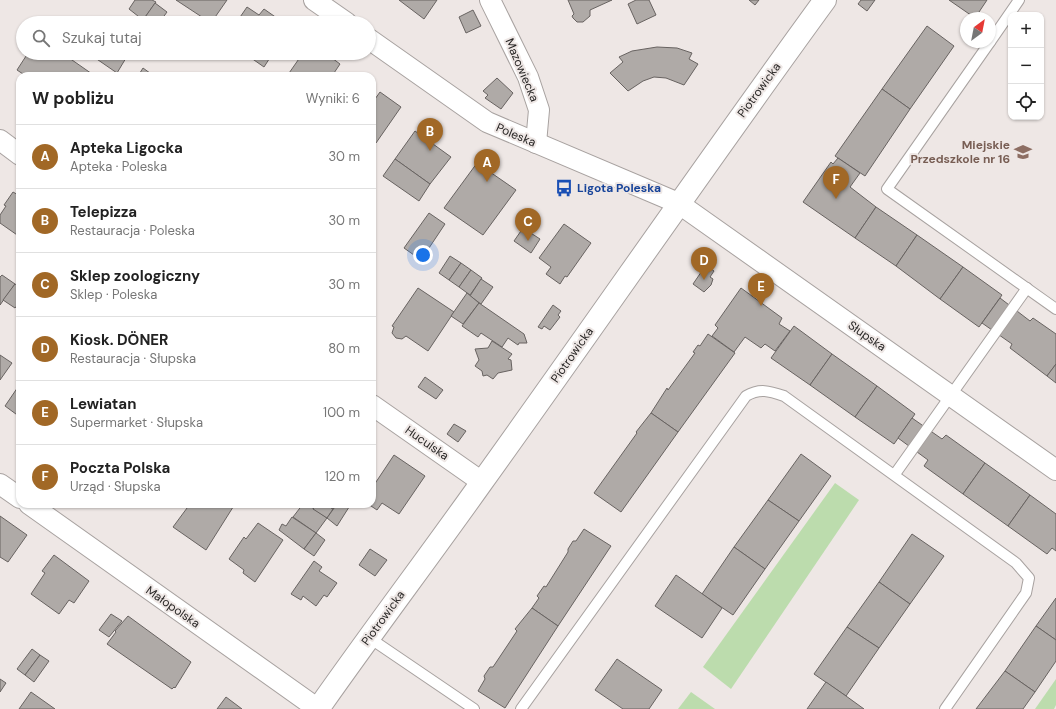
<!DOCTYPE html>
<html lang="pl">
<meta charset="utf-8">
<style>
body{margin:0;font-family:"DM Sans",sans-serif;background:#f6f6f6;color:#222}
.controls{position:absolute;right:12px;top:12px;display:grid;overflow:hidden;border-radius:8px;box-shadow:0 1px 3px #0004}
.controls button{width:36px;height:36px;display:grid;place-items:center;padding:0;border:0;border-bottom:1px solid #e0e0e0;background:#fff;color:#222;font:20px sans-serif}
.compass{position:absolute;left:960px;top:12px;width:36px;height:36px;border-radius:50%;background:#fff;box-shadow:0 1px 3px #0004;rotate:32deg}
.you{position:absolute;left:423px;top:255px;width:14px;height:14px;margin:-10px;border:3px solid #fff;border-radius:50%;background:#1a73e8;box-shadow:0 0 0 6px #1a73e833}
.badge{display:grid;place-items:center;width:26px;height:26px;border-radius:50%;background:#a16826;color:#fff;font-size:13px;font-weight:700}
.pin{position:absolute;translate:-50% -33px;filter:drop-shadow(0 1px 2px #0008)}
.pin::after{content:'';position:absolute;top:21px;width:14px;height:12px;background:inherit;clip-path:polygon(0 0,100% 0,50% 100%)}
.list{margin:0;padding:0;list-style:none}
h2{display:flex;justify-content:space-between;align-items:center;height:52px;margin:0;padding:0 16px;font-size:17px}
h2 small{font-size:13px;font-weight:400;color:#767676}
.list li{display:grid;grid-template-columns:26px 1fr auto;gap:12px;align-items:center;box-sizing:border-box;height:64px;padding:0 16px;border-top:1px solid #e0e0e0}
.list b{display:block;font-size:15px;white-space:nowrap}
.list p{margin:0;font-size:13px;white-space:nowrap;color:#767676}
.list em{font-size:13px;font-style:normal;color:#767676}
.icon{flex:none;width:22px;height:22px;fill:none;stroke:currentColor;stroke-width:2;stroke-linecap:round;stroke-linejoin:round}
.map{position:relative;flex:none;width:1056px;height:709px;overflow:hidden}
.search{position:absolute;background:#fff;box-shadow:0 1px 3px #0004;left:16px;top:16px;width:360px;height:44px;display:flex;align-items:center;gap:10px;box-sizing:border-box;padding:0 14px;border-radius:22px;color:#767676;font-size:15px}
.panel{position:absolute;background:#fff;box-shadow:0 1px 3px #0004;left:16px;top:72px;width:360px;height:436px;border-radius:12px}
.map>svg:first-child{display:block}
.green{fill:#bcdcad}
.building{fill:#afaaa7;stroke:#686361}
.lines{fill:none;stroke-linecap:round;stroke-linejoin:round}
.lane-casing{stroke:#a8a2a0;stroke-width:12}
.street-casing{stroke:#a8a2a0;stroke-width:22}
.secondary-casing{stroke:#a8a2a0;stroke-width:24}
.lane{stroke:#fff;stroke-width:10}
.street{stroke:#fff;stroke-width:20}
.secondary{stroke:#fff;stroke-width:22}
.labels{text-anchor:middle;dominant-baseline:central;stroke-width:4;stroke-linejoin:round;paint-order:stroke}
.street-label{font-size:12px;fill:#282625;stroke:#eee7e5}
.education-label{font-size:12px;font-weight:bold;fill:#785e54;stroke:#eee7e5;text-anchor:end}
.transit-label{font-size:12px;font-weight:bold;fill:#164399;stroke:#eee7e5;text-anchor:start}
</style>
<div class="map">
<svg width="1056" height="709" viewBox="0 0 1056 709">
<rect width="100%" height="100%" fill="#eee7e5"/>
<g class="green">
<path d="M835,483L859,500L731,689L703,667Z"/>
<path d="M1056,679V705L1054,709H1035Z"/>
<path d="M691,692L715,709H678Z"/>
</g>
<g class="building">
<path d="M135,0H152L156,2L143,20L129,9Z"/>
<path d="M176,0H227L211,23Z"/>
<path d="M399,0H437L424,19Z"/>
<path d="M568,0H612L590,10V16L583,22H577L573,18L572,16L574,14Z"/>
<path d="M636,0H649L656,15L637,24L628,4Z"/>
<path d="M749,0H759L755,5Z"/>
<path d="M861,0H875L867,11L858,4Z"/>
<path d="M949,0H987L975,18Z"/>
<path d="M155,3L167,12L159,23H141Z"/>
<path d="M247,7L259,15L264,9L284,23H236Z"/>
<path d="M473,10L481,26L466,33L459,17Z"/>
<path d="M927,26L954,46L910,109L882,89Z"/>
<path d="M657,47L677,48L692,53L689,59L698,64L684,85L666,78L654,77L643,81L628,91L610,73L623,62L619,57L632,51Z"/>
<path d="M28,53H62L95,76H26L17,70Z"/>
<path d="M88,53H119L126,58L117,73Z"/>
<path d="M244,53H273L264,67Z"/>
<path d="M303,53H318L326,59L328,55L340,64L332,76H287Z"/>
<path d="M143,68L154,76H138Z"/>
<path d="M497,78L513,93L501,109L485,98L488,95L483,91Z"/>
<path d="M882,89L910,109L865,176L835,156Z"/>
<path d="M380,92L401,107L376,143L372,140V96L375,99Z"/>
<path d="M415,131L451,157L430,184L395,159Z"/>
<path d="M838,158L860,173L850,187L876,207L855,238L803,202L831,162L833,164Z"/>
<path d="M395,159L430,184L419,201L383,176Z"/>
<path d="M477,163L516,190L483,235L444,208Z"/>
<path d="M13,192L20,196V237L0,223V215L6,206L4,205Z"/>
<path d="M876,207L917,235L896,266L855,238Z"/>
<path d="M429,213L445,224L421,260L404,248Z"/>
<path d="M564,224L591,243L567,277L565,276L560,284L546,274L551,267L539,258Z"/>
<path d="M523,228L540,239L531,253L514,241Z"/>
<path d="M917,235L963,267L940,299L896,266Z"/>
<path d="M450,256L461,263L449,280L439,273Z"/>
<path d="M461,263L471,270L459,287L449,280Z"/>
<path d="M706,265L714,271L710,277L713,279L711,285L704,292L693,284Z"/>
<path d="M963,267L1002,295L979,327L940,299Z"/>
<path d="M471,270L482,278L470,295L459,287Z"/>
<path d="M2,275L15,284L0,305V277Z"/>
<path d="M481,279L493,287L481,304L470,296Z"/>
<path d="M15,284L20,287V302L15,308L3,300Z"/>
<path d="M418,288L454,312L428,351L406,336L402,339L396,338L392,333L394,327L392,326Z"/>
<path d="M741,288L782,318L779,324L790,331L775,351L765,344L761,348L745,337L734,352L712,336L718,328L715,325Z"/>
<path d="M467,293L479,303L463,324L451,316Z"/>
<path d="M1000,298L1030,321L1033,318L1056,334V364L1047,376L1010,348L1012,344L982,323Z"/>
<path d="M479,303L524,334L527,343H519L518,345L508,338L502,347L481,333L478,337L462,326Z"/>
<path d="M553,305L561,311L558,315L560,317L550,330L544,326L542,329L538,327Z"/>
<path d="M794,326L832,354L810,385L771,358Z"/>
<path d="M708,334L735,353L678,432L651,413L667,388L668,390L695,353L693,352L698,345L700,346Z"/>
<path d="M492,341L512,354L508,359L511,360L512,370L498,373L493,379L487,375L483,376L482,371L475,366L479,360L475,349L488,348Z"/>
<path d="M832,354L877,386L855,417L810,385Z"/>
<path d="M0,355L12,363L0,380Z"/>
<path d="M1056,364V383L1047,376Z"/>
<path d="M425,377L443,390L436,399L418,387Z"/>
<path d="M20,384V417L5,406Z"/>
<path d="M877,386L915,414L894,444L855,417Z"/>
<path d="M651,413L678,432L621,512L594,493L637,433L636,432Z"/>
<path d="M912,418L942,439L946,435L985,463L963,494L924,466L928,460L898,438Z"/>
<path d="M454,424L466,431L458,442L447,434Z"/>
<path d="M801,454L831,476L799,521L768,500Z"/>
<path d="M394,455L425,476L399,514L382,503L377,510L368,504H372V488Z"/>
<path d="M985,463L1030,495L1008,526L963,494Z"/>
<path d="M1030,495L1056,514V551L1052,548L1047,554L1008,526Z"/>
<path d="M768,500L799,521L765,569L734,547Z"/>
<path d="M190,504H235L206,550L173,527Z"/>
<path d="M303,504H307L327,518L316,533L293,517Z"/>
<path d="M317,504H325L333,509L327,518L313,509Z"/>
<path d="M325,504H337L333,509Z"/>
<path d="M337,504H351L337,526L327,518Z"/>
<path d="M0,516L27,535L8,562L0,557Z"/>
<path d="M292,517L316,533L304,549L279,530L282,524L286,526Z"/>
<path d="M258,523L283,540L255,582L243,573L244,570L229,559L244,537L246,539Z"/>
<path d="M584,529L611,546L558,626L532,608L539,598L537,596L544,586L546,587L568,552V549L573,541H576Z"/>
<path d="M316,533L325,540L314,556L304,549Z"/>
<path d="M912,534L944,556L910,604L879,582Z"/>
<path d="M734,547L765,569L733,615L702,594Z"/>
<path d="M370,549L387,560L375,576L359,565Z"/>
<path d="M54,555L89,581L74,603L69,600L59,614L31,594L45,573L42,571Z"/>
<path d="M314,561L322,567L319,571L337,583L327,597L324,595L316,606L303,596L301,600L291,594Z"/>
<path d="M676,575L722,608L702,638L655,606Z"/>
<path d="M879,582L910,604L879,648L847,627Z"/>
<path d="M1056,598V640L1036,626Z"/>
<path d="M532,608L558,626L505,708L478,691L485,679L484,676L490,667H493L517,631L515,629Z"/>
<path d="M111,614L122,621L109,637L99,630Z"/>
<path d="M128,616L191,662L175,688L174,687L172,689L107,644L116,632L115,631Z"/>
<path d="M1036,626L1056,640V661L1035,692L1005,671Z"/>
<path d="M847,627L879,648L846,696L814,674Z"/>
<path d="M32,649L40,655L25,675L17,669Z"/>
<path d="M40,655L49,661L34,682L25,675Z"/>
<path d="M617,659L662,690L649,709H623L595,690Z"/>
<path d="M1005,671L1035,692L1023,709H976Z"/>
<path d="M0,679L6,683L0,692Z"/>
<path d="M826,682L846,696L864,709H807Z"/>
<path d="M31,692L55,709H19Z"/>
<path d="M226,697L242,709H217Z"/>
</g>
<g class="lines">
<g class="lane-casing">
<g id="lane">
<path d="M990,42L887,189L1056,309"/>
<path d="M990,42L1019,0"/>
<path d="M895,474L1027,288"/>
<path d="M368,637L474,709"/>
<path d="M521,709L746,396C760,388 769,391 784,396L1016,563L1029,578L1026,593L945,709"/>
</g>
</g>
<g class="street-casing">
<g id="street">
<path d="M314,0L347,23"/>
<path d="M490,0L528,77L539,110L536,143"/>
<path d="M369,39L487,122L678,203L1056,470"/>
<path d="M0,140L20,155"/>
<path d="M372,405L482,482"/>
<path d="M0,484L20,498"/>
<path d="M29,504L318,709"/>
</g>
</g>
<g class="secondary-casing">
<path id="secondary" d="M318,709C372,632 428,558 482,482C597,322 709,159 825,0"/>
</g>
<use href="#lane" class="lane"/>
<use href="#street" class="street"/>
<use href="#secondary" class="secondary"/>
</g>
<defs>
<g id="school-bare" transform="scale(1.38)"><path d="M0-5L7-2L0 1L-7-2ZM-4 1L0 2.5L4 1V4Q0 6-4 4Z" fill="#8d6e63" stroke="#eee7e5" stroke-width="2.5" paint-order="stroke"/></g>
<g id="bus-bare" transform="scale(1.38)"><path d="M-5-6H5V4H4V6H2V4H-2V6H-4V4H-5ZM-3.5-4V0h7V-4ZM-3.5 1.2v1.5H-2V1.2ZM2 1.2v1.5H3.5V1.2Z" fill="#1a4fb4" stroke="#eee7e5" stroke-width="2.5" paint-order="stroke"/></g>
</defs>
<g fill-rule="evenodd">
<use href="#school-bare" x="1023" y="152"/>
<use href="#bus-bare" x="564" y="188"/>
</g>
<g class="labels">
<g class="street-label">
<text transform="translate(522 70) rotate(67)">Mazowiecka</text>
<text transform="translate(759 90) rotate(-54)">Piotrowicka</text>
<text transform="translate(516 135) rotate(23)">Poleska</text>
<text transform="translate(867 336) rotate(35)">Słupska</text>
<text transform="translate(572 355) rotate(-55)">Piotrowicka</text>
<text transform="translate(427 443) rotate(35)">Huculska</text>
<text transform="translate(173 607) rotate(35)">Małopolska</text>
<text transform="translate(383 618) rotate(-54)">Piotrowicka</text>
</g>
<g class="education-label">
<text x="1010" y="145">Miejskie<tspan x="1010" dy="14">Przedszkole nr 16</tspan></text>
</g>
<g class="transit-label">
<text x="577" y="188">Ligota Poleska</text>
</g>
</g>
</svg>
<div class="controls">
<button>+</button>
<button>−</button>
<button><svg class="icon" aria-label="locate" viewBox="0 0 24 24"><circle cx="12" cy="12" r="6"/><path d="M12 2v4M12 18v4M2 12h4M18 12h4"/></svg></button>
</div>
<svg class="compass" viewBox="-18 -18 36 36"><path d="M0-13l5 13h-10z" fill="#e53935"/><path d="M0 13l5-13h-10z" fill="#767676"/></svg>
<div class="you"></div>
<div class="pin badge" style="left:487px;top:182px">A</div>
<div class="pin badge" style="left:430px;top:151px">B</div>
<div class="pin badge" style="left:528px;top:241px">C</div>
<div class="pin badge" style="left:704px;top:280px">D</div>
<div class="pin badge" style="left:761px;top:306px">E</div>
<div class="pin badge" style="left:836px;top:199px">F</div>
<div class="search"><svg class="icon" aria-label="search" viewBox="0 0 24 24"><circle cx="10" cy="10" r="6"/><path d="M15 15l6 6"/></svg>Szukaj tutaj</div>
<section class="panel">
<h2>W pobliżu<small>Wyniki: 6</small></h2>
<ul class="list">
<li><span class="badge">A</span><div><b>Apteka Ligocka</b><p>Apteka · Poleska</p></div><em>30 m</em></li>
<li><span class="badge">B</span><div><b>Telepizza</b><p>Restauracja · Poleska</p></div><em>30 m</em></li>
<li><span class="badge">C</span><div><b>Sklep zoologiczny</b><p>Sklep · Poleska</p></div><em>30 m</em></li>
<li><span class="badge">D</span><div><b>Kiosk. DÖNER</b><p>Restauracja · Słupska</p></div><em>80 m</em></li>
<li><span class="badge">E</span><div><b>Lewiatan</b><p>Supermarket · Słupska</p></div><em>100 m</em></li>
<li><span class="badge">F</span><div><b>Poczta Polska</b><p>Urząd · Słupska</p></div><em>120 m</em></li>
</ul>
</section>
</div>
